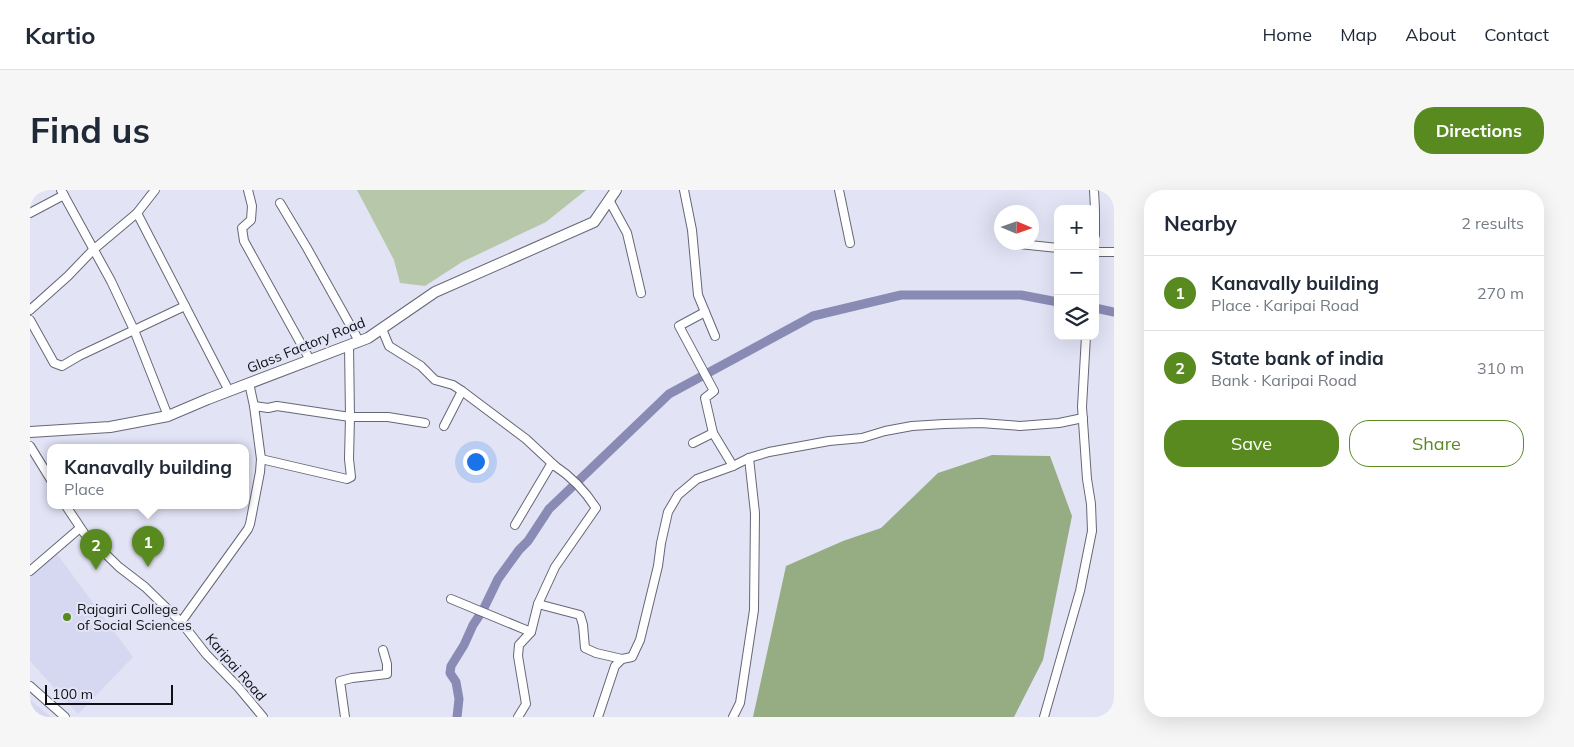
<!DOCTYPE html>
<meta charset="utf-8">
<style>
body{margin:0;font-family:Mulish,sans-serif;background:#f6f6f7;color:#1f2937}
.controls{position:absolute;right:15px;top:15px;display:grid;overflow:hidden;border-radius:10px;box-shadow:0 5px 20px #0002}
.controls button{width:45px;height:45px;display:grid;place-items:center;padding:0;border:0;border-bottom:1px solid #e0e1e3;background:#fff;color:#1f2937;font:25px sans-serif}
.compass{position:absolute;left:964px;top:15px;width:45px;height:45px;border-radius:50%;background:#fff;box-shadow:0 5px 20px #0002;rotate:92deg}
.scale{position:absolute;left:15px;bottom:12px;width:128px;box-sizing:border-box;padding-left:5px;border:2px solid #0f0f15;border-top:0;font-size:14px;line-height:18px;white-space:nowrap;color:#0f0f15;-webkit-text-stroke:4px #e2e3f5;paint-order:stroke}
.you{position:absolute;left:445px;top:271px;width:18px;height:18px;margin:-12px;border:4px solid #fff;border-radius:50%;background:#1a73e8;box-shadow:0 0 0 8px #1a73e833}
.badge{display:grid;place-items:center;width:32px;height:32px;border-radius:50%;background:#588a20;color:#fff;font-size:16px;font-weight:700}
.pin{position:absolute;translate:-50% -41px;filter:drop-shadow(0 1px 2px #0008)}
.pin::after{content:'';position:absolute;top:26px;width:18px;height:15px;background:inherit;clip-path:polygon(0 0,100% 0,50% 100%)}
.popup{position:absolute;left:17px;top:254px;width:202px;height:65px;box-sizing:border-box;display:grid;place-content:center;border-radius:10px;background:#fff;filter:drop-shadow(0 1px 4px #0005);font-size:16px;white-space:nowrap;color:#747a83}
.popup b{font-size:19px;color:#1f2937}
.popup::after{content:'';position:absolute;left:50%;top:100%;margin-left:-10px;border:10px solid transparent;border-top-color:#fff}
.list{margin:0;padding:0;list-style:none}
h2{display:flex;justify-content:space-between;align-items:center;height:65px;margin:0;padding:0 20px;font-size:21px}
h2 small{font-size:16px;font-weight:400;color:#747a83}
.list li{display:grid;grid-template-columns:32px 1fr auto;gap:15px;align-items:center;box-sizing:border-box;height:75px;padding:0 20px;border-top:1px solid #e0e1e3}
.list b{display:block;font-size:19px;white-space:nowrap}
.list p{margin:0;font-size:16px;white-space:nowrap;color:#747a83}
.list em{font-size:16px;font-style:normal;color:#747a83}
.actions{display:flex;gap:10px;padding:15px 20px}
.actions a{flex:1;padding:11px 0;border:1px solid #588a20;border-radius:20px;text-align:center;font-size:18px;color:#588a20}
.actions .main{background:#588a20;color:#fff}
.icon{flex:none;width:28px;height:28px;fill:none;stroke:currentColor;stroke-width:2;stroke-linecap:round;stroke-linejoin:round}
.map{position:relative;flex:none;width:1084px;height:527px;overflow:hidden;border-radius:20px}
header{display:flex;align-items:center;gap:30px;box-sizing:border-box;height:70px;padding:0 25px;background:#fff;border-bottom:1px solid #e0e1e3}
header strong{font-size:24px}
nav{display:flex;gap:28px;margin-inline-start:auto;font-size:18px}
.intro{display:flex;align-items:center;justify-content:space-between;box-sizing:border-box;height:120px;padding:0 30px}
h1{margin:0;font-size:35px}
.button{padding:12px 22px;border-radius:20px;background:#588a20;color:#fff;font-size:18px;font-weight:700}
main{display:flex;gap:30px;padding:0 30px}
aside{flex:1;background:#fff;border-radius:20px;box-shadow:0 5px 20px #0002}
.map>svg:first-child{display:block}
.built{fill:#d6d7f0}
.green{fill:#b7c8aa}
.forest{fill:#96ad84}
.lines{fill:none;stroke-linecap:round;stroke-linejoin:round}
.canal{stroke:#8a8bb5;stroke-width:9}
.minor-casing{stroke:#666776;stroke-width:10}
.major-casing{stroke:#666776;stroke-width:12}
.minor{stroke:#fff;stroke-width:8}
.major{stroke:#fff;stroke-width:10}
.poi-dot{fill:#588a20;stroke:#e2e3f5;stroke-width:2}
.labels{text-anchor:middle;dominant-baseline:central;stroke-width:4.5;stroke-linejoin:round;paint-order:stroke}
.street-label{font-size:14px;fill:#0f0f15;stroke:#e2e3f5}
.poi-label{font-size:14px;fill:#0f0f15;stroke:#e2e3f5;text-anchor:start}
</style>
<header>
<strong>Kartio</strong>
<nav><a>Home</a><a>Map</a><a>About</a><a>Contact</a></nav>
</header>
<div class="intro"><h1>Find us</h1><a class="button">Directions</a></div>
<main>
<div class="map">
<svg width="1084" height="527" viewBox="0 0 1084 527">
<rect width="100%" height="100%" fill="#e2e3f5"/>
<g class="built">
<path d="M24,360L103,467L48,524L0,471V387Z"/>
<path d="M0,510L21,527H0Z"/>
</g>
<path class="green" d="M327,0H556L516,32L432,72L395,96L370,93L364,70Z"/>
<path class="forest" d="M962,265L1020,266L1042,326L1013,470L984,527H723L756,376L813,351L851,338L908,283Z"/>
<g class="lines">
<g class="canal">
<path d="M1065,118L1084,122"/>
<path d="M427,527L429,509L426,492L420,483L421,476L434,455L443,435L453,420L468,389L489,360L498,351L519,319L639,204L783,126L871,105H991L1028,112"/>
</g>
<g class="minor-casing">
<g id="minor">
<path d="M31,0L81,91L104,140L138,226"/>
<path d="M218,0L222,16L221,30L212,38L214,51L280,170"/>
<path d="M654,0L662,40L668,105L685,146"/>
<path d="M809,0L820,53"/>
<path d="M1064,0L1065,19"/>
<path d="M579,10L597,43L611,103"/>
<path d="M250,13L277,58L329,151"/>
<path d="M1065,22V45"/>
<path d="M0,23L34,5"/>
<path d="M107,23L199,201"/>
<path d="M980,53L1028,58"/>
<path d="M1065,62H1084"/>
<path d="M0,120L38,86L63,60L107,23L125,0"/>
<path d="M675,122L649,136L684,201L675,208L683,243L703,276"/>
<path d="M0,130L24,173L32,176L49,166L155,116"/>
<path d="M352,139L359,156L391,176L405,190L423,195L432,201L496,249L525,276"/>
<path d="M219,193L224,216"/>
<path d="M414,236L432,201"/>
<path d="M663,253L683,243"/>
<path d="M0,256L21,290"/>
<path d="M231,269L317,289L321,287L319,269L320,227L319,155"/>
<path d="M36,316L54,343L89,377L115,397L151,432L176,464L208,497L233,527"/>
<path d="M485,335L520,276H525C542,287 555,301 566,318L525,377L508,414L501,442L489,455L488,466L496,514L488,527"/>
<path d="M0,381L50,338"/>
<path d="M421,409L501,442"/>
<path d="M508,414L550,425L553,435L555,458L566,463L592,469"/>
<path d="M151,432L218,339L220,334L230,282L231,269L224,216L238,218L247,216L320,227H358L395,233"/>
<path d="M0,496L35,527"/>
<path d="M315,527L310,491L322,488L357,484V474L353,460"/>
<path d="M568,527L585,476L592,469L602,467L610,450L628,376L631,353L638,322L648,305L667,289L703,276L719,268L739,262L799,251L832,248L855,241L882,236L914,234L951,233L990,236L1029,233L1053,228"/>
<path d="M703,527L710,513L724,420L725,323L719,268"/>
<path d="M1014,527L1050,401L1062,341L1061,314L1057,289L1052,217L1056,146"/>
</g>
</g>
<g class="major-casing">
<path id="major" d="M0,242L80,237L138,226L178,209L338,148L405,102L564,32L586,0"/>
</g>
<use href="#minor" class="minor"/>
<use href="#major" class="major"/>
</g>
<circle class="poi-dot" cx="37" cy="427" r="5"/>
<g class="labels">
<g class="street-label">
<text transform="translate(276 155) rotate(-22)">Glass Factory Road</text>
<text transform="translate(206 477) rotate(49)">Karipai Road</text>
</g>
<g class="poi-label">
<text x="47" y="419">Rajagiri College<tspan x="47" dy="16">of Social Sciences</tspan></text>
</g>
</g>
</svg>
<div class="controls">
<button>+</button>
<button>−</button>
<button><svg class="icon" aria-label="layers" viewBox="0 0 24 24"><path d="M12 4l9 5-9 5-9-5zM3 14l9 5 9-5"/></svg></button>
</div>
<svg class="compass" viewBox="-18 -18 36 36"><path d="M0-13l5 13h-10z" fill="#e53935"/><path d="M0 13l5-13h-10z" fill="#747a83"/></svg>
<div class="scale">100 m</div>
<div class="you"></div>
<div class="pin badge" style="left:118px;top:377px">1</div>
<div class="popup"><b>Kanavally building</b>Place</div>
<div class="pin badge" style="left:66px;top:380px">2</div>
</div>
<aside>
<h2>Nearby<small>2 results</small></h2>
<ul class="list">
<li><span class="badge">1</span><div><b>Kanavally building</b><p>Place · Karipai Road</p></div><em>270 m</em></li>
<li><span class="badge">2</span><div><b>State bank of india</b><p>Bank · Karipai Road</p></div><em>310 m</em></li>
</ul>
<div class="actions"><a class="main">Save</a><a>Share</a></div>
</aside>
</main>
